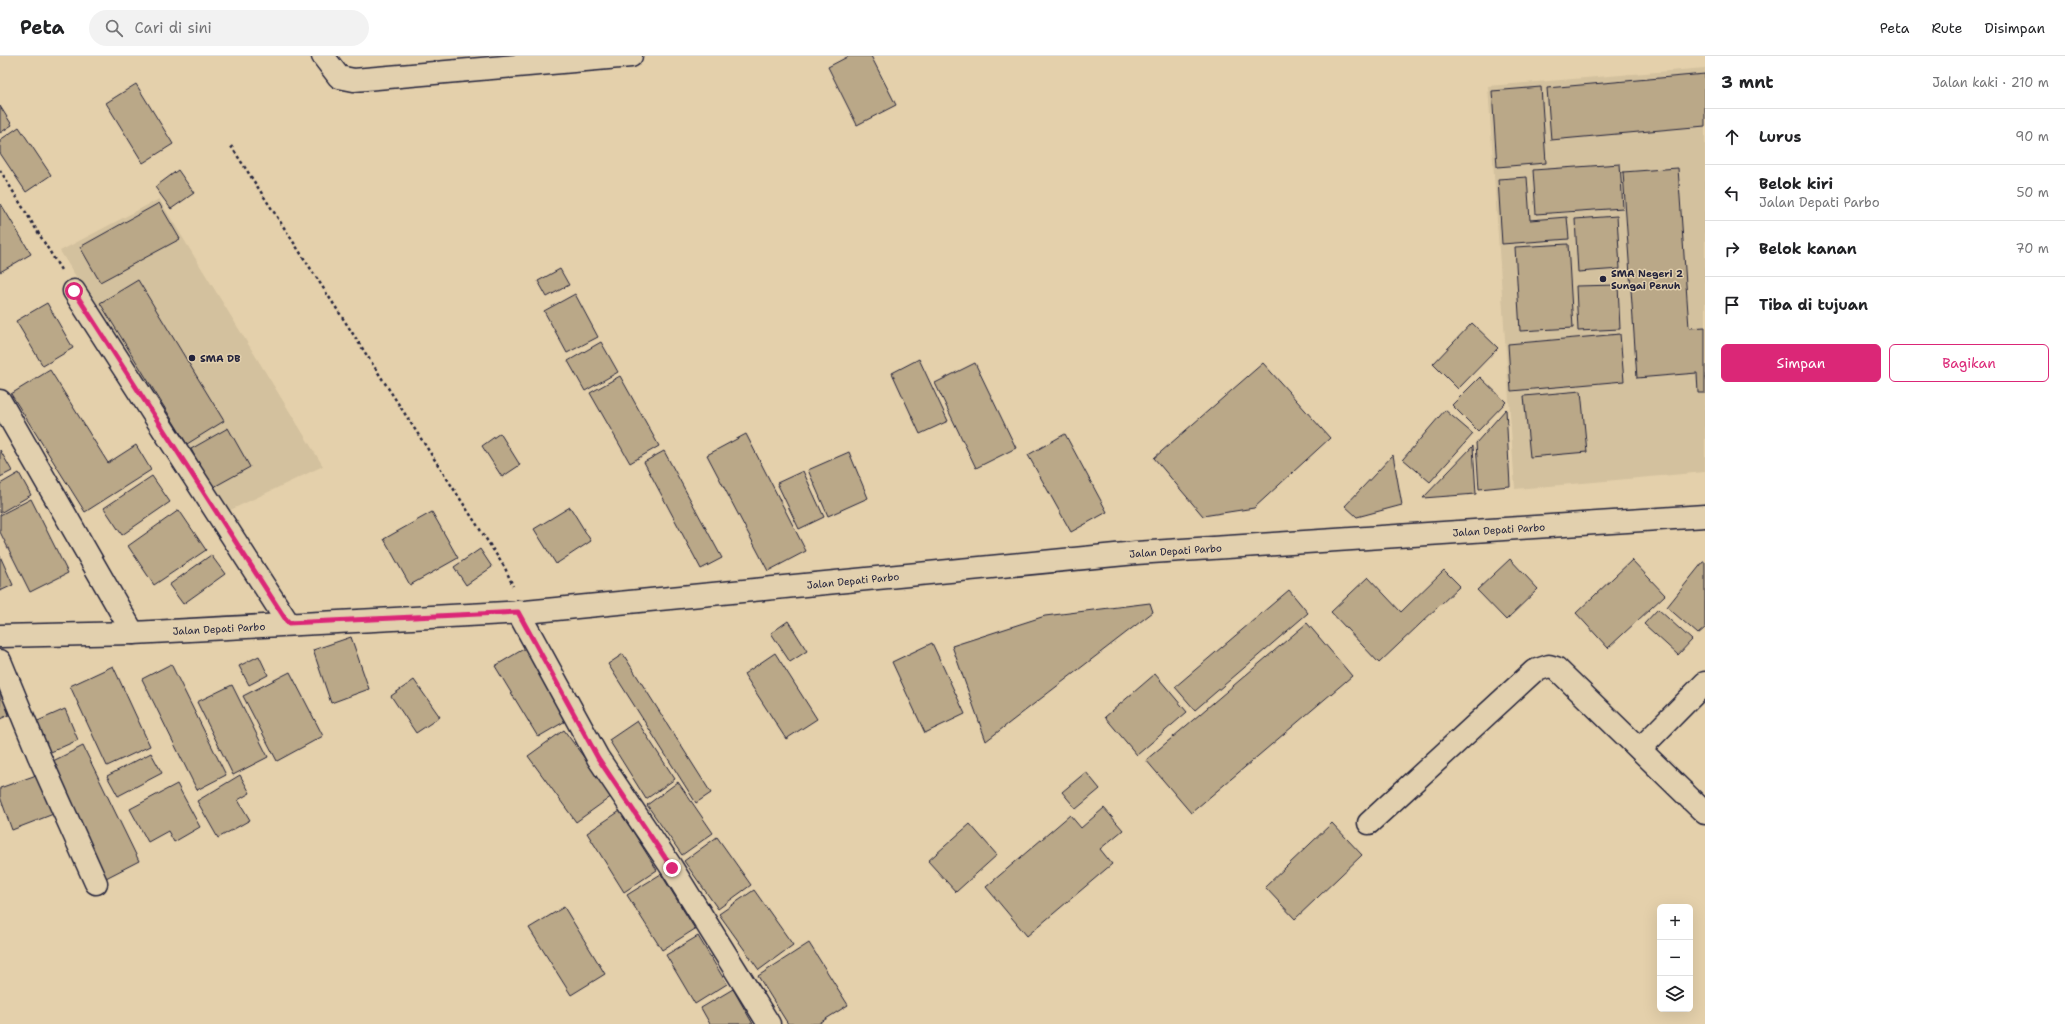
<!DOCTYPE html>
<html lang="id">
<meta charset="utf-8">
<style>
body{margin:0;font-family:"Shantell Sans",sans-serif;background:#f2f2f2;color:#202124}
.controls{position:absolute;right:12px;bottom:12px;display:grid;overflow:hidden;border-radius:6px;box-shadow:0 4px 16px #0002}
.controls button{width:36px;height:36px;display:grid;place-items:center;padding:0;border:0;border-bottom:1px solid #e0e0e0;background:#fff;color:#202124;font:20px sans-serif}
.stop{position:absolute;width:12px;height:12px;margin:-9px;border:3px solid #db2777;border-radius:50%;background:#fff}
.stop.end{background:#db2777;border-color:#fff;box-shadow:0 1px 4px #0008}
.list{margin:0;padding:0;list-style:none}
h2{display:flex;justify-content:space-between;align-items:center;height:52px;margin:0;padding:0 16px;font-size:17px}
h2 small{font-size:13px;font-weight:400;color:#757577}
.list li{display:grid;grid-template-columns:26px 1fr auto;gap:12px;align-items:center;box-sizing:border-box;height:56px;padding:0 16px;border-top:1px solid #e0e0e0}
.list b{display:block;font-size:15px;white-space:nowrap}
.list p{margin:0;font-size:13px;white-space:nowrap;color:#757577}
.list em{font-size:13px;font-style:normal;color:#757577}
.actions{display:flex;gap:8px;padding:12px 16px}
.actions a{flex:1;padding:9px 0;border:1px solid #db2777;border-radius:6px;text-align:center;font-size:14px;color:#db2777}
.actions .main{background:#db2777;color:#fff}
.icon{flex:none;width:22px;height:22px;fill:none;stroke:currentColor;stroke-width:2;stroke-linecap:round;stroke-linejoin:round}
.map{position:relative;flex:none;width:1705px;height:968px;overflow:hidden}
header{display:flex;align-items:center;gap:24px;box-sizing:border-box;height:56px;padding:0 20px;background:#fff;border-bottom:1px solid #e0e0e0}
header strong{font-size:19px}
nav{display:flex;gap:22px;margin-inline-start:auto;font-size:14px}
.search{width:280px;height:36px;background:#f2f2f2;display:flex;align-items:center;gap:10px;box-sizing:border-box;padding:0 14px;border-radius:22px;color:#757577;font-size:15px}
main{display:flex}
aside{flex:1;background:#fff}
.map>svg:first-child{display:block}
.built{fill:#d3c19e}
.building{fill:#baa888;stroke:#22223b}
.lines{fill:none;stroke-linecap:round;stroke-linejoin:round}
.minor-casing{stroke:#22223b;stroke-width:25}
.major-casing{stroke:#22223b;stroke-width:25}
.path{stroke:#22223b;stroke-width:2.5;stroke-dasharray:3 3;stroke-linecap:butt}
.minor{stroke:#e2d0ae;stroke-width:22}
.major{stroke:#e2d0ae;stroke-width:22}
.route{stroke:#db2777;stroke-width:5}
.poi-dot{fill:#22223b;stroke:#e2d0ae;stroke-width:1.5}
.labels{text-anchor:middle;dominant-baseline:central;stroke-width:3;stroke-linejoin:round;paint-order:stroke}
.poi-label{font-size:10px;font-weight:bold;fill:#22223b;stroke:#e2d0ae;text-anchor:start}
.street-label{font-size:10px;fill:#22223b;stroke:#e2d0ae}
</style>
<header>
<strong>Peta</strong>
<div class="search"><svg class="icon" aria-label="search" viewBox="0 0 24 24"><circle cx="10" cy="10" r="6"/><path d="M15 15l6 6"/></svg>Cari di sini</div>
<nav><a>Peta</a><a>Rute</a><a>Disimpan</a></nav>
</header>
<main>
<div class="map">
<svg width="1705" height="968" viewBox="0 0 1705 968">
<rect width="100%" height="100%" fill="#e4d0ab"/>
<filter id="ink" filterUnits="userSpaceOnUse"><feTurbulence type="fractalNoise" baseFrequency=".025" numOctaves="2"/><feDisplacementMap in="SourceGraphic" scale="8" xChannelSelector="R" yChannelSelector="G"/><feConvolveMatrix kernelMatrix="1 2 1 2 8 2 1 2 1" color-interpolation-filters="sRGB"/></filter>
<g filter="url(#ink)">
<g class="built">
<path d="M1705,12V416L1515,433L1488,30Z"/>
<path d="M159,143L323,410L224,457L60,195Z"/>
</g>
<g class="building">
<path d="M849,0H871L896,49L857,69L828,11Z"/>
<path d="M1705,18V70L1551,84L1547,32Z"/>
<path d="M136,28L173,88L143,107L106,47Z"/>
<path d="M1541,31L1546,107L1497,111L1492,35Z"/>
<path d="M0,50L12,69L0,77Z"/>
<path d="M19,71L51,119L26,136L0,97V84Z"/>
<path d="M1620,108L1623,152L1536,158L1533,114Z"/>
<path d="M1678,112L1689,272L1705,271V337H1698L1697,317L1637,322L1623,116Z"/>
<path d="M178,114L194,137L171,153L155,131Z"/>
<path d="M1527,121L1530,164L1567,161L1569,183L1502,188L1498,123Z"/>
<path d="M159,147L180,183L100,226L80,191Z"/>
<path d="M1,148L31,198L0,216V149Z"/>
<path d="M1617,160L1620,213L1578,216L1575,163Z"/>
<path d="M1568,188L1573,272L1520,275L1515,191Z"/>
<path d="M560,213L569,229L547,241L538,225Z"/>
<path d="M138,224L224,365L187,388L100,247Z"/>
<path d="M1618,229L1620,273L1578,275L1576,230Z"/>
<path d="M575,238L598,281L567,297L544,255Z"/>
<path d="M47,247L73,292L43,310L16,265Z"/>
<path d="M1472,267L1498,292L1458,333L1433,308Z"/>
<path d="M1620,278L1624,325L1511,335L1508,288Z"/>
<path d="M601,286L618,316L585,335L568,305Z"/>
<path d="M919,303L948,365L920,378L892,317Z"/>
<path d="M975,307L1016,392L976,412L935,327Z"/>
<path d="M1263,307L1330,382L1254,452L1203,460L1154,402Z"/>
<path d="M50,314L108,407L136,389L151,414L85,456L11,338Z"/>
<path d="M620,320L659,390L630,407L590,337Z"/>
<path d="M1480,321L1506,346L1478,375L1452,349Z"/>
<path d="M1581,335L1587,396L1530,401L1524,340Z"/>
<path d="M1506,353L1510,430L1479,433L1476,387Z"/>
<path d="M1445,354L1473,378L1430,426L1403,403Z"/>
<path d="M228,372L250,411L212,432L191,393Z"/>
<path d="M500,377L520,409L502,421L482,390Z"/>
<path d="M746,378L806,495L768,515L707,399Z"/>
<path d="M1065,378L1107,456L1071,476L1028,399Z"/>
<path d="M1473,390L1476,438L1423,442Z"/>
<path d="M0,394L12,415L0,421Z"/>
<path d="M664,395L722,502L701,513L644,406Z"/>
<path d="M849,396L868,442L828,460L808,414Z"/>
<path d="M1393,399L1402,449L1357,461L1345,450Z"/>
<path d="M803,415L824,461L799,473L777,427Z"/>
<path d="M19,417L31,439L0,457V428Z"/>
<path d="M152,420L170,446L122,479L104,452Z"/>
<path d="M31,443L68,517L30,536L0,476V459Z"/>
<path d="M570,451L591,485L556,508L534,473Z"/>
<path d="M179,454L206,494L154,529L128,490Z"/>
<path d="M432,456L458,502L410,529L384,483Z"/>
<path d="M480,493L492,511L466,529L454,511Z"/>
<path d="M211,499L225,518L183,548L169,529Z"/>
<path d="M0,500L13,529L0,535Z"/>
<path d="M1510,503L1538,533L1506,564L1477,534Z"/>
<path d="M1632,504L1665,539L1608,592L1576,557Z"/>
<path d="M1703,506H1705V572L1698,578L1667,551Z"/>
<path d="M1444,514L1460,530L1379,607L1331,556L1368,521L1401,556Z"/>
<path d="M1289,534L1308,557L1195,654L1175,631Z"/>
<path d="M1150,547L1153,556L986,685L952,590L1045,560Z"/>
<path d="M1658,553L1692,584L1678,599L1644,568Z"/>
<path d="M788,565L807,595L790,606L771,577Z"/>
<path d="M1307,567L1352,620L1191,757L1146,704Z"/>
<path d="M351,581L369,633L331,647L313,594Z"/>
<path d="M932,587L965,658L925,677L892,606Z"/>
<path d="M527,591L569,663L538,681L495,610Z"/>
<path d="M775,597L817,663L786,683L744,618Z"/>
<path d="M623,598L711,737L696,747L608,608Z"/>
<path d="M259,600L268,619L249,629L239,610Z"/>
<path d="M171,608L226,719L197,734L142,623Z"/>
<path d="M113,610L150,690L107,710L70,630Z"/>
<path d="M290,616L323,680L277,705L243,640Z"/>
<path d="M1155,618L1187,656L1137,699L1105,661Z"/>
<path d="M414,624L440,661L416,677L391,640Z"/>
<path d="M0,627L13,657L0,663Z"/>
<path d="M232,629L268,701L233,719L197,646Z"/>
<path d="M65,653L78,684L44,699L31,668Z"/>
<path d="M637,665L675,723L646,743L609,684Z"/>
<path d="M564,674L612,740L576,766L528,700Z"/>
<path d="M83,690L139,805L106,822L49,707Z"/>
<path d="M151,697L162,717L118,740L107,720Z"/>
<path d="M1086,716L1100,733L1076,753L1062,736Z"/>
<path d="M42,717L56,757L12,774L0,741V732Z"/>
<path d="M240,719L250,737L238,744L250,764L218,782L197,745Z"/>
<path d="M678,726L713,777L682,799L647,749Z"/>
<path d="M177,728L200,771L174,786L168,775L148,786L130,753Z"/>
<path d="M1104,752L1123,774L1100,793L1112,808L1027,880L986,831L1070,759L1081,772Z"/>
<path d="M620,755L657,814L624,836L587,777Z"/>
<path d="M1332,767L1362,799L1295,863L1265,831Z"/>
<path d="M970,768L997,799L956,836L928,805Z"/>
<path d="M717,781L751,829L718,853L684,805Z"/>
<path d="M661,818L695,873L662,894L627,839Z"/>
<path d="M754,834L793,889L759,914L719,858Z"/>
<path d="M564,851L605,918L571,939L529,872Z"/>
<path d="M698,880L727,928L695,948L666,899Z"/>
<path d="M809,887L848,949L818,968H788L758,920Z"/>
<path d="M733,933L753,968H710L701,952Z"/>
</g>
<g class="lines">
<g class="minor-casing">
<g id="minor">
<path d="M323,0L339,21L354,24L631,0"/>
<path d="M74,235L288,567"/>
<path d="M0,345L133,577"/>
<path d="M518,556L598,702L672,812L769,968"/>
<path d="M0,605L39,700L96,827"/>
<path d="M1640,693L1705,627"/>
<path d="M1369,767L1534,615L1549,610L1556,612L1705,757"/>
</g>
</g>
<g class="major-casing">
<g id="major">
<path id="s1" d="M0,580L133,577L525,556L1136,497L1705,460"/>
</g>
</g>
<g class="path">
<path d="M231,90L505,512L513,530"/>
<path d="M0,114L61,214"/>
</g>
<use href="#minor" class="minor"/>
<use href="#major" class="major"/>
</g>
</g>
<g class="lines" filter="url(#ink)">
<path class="route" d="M74,235L288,567L518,556L598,702L672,812"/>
</g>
<g class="poi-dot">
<circle cx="1603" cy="223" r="4"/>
<circle cx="192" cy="302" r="4"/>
</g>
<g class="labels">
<g class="poi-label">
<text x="1611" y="217">SMA Negeri 2<tspan x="1611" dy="12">Sungai Penuh</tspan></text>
<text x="200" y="302">SMA DB</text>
</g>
<g class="street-label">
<text stroke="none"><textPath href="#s1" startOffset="1503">Jalan Depati Parbo</textPath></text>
<text stroke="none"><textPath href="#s1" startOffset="1179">Jalan Depati Parbo</textPath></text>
<text stroke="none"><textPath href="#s1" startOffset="855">Jalan Depati Parbo</textPath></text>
<text stroke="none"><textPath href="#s1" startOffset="219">Jalan Depati Parbo</textPath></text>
</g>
</g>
</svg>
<div class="controls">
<button>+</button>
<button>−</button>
<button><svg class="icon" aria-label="layers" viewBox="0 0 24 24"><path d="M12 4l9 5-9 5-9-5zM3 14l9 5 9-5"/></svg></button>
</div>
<div class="stop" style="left:74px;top:235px"></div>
<div class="stop end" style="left:672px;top:812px"></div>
</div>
<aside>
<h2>3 mnt<small>Jalan kaki · 210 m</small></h2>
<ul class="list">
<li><svg class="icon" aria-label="ahead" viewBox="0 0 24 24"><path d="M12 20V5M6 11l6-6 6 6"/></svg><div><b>Lurus</b></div><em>90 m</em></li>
<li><svg class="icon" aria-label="left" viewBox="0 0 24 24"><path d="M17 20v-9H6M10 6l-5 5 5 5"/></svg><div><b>Belok kiri</b><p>Jalan Depati Parbo</p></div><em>50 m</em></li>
<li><svg class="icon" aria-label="right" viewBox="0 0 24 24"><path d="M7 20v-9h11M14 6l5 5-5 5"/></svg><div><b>Belok kanan</b></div><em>70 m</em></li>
<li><svg class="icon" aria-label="arrive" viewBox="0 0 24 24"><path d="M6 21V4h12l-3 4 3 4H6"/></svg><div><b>Tiba di tujuan</b></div></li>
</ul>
<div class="actions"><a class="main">Simpan</a><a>Bagikan</a></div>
</aside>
</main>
